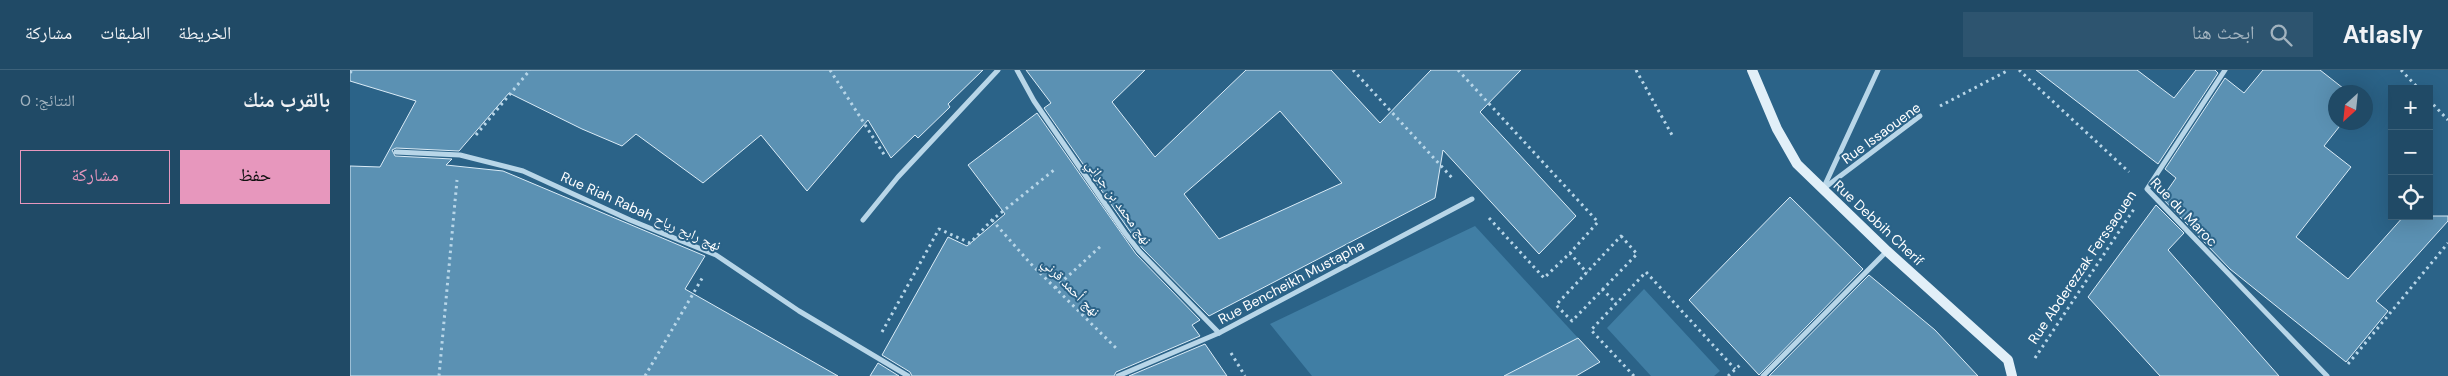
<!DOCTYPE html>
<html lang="ar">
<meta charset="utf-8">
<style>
body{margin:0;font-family:"DM Sans","Noto Naskh Arabic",sans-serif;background:#2d546f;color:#f1f3f6;direction:rtl}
.controls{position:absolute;right:15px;top:15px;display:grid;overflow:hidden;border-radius:0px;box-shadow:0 5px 20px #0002}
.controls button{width:45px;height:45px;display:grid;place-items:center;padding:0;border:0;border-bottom:1px solid #3d627a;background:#204a66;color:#f1f3f6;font:25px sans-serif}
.compass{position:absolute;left:1978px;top:15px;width:45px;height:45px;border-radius:50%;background:#204a66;box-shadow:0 5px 20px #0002;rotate:207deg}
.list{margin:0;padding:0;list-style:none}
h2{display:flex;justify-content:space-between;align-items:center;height:65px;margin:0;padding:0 20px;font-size:21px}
h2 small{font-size:16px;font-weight:400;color:#a2b3bf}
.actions{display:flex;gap:10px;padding:15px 20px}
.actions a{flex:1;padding:11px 0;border:1px solid #e797bd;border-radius:0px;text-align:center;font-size:18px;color:#e797bd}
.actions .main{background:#e797bd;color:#111}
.icon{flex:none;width:28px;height:28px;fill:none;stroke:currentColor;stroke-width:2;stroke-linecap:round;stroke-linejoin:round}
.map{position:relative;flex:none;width:2098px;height:306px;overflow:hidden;direction:ltr}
header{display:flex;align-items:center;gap:30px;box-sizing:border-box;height:70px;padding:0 25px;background:#204a66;border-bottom:1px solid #3d627a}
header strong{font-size:24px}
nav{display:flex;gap:28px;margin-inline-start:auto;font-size:18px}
.search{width:350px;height:45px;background:#2d546f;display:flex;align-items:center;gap:12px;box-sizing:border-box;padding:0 18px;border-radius:0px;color:#a2b3bf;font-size:19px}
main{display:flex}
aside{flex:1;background:#204a66}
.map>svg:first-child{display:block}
.green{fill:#407ea4}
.building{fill:#5b91b3;stroke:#dbecf7;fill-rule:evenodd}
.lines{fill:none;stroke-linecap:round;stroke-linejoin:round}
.path{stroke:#b8d6e8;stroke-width:3;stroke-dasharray:2.5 4;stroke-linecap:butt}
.street{stroke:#b8d6e8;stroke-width:5}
.secondary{stroke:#e1eff8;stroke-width:10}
.labels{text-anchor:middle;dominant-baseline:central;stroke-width:4;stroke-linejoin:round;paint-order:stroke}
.street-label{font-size:14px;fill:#fff;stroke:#2b6388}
</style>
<header>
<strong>Atlasly</strong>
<div class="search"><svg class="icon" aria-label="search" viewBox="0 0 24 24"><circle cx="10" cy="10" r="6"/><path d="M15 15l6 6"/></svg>ابحث هنا</div>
<nav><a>الخريطة</a><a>الطبقات</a><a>مشاركة</a></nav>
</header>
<main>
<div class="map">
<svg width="2098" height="306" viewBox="0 0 2098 306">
<rect width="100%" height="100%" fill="#2b6388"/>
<g class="green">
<path d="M1125,156L1228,268L1154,306H962L920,254Z"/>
<path d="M1294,219L1370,301L1364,306H1301L1257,258Z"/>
</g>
<g class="building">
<path d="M0,0H633L598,34L600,37L568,68L565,65L541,88L518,50L457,121L411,65L353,113L286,64L272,76L232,59L159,23L109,81L46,78L42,80L45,86L102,89L96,95L153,101L355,186L335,219L488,306H0V96L30,97L66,31L0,11Z"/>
<path d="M676,0H795L762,32L805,87L896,0H981L1030,53L1081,0H1171L1130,42L1226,146L1189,184L1093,80L1085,128L859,246L792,178L779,160L694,38L701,33ZM930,41L992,113L869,169L834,124Z"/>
<path d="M1686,0H1787L1824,28L1846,0H1865L1868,3L1808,94Z"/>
<path d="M1913,0H1970L1998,22H1986V52H1993L1974,76L2001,97L1946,167L1998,209L2054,146H2098V151L2026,231L2038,241L1996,292L1880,199L1812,128L1826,108L1815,99L1875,8L1894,23Z"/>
<path d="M687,43L786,184L850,250L842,255L850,266L766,302L764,306H562L560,302L532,285L598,167L617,176L655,144L618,95Z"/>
<path d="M1440,127L1513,199L1409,305L1339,230Z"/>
<path d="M1806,135L1834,163L1818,180L1929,306H1810L1738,227Z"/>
<path d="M1519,205L1585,260L1628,306H1419Z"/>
<path d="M1228,268L1250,292L1226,306H1154Z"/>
<path d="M855,274L877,306H779Z"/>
<path d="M528,293L549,306H520Z"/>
</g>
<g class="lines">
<g class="path">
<path d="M480,0L535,86"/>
<path d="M1003,0L1104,110"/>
<path d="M1108,0L1248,152L1220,183"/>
<path d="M1286,0L1322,65"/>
<path d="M1669,0L1779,102"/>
<path d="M2051,0L2069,19"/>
<path d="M0,3L2,0"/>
<path d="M2079,30L2098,50"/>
<path d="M1590,36L1659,0"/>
<path d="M126,65L180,0"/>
<path d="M1139,148L1194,208L1220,183L1237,203"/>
<path d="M642,150L680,193L768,280"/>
<path d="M1271,166L1287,184L1222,251L1206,235Z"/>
<path d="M705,218L752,175"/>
<path d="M1252,219L1266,233"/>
<path d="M532,262L589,159L620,173L642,150L704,100"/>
<path d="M881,283L895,306"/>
<path d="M1685,288L1784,139"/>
<path d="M1998,294L2098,173"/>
<path d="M89,306L107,110"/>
<path d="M295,306L354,205"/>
<path d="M1284,306L1241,260L1296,202L1385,299"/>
<path d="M1378,306L1390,295"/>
</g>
<g class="street">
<path d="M667,0L684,31L775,163L789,181L869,263"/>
<path d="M1875,0L1797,119L1977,306"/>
<path d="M46,82L110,85L173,101L280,150L366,185L449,241L558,306"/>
<path d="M1473,119L1528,0"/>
<path d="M1473,119L1570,46"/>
<path d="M513,150L548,107L648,0"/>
<path d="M768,306L869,263L1122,129"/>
<path d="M1413,306L1537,181"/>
</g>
<path class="secondary" d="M1402,0L1427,59L1447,94L1537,181L1658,290L1662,306"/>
</g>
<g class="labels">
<g class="street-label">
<text transform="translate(1531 63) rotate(-36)">Rue Issaouene</text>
<text transform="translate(769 132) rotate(54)">نهج محمد بن جراني</text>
<text transform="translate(291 141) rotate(24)">Rue Riah Rabah نهج رابح رياح</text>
<text transform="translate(1834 142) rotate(46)">Rue du Maroc</text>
<text transform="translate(1529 153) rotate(43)">Rue Debbih Cherif</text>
<text transform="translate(1732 197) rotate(-56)">Rue Abderezzak Ferssaouen</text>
<text transform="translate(941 212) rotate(-28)">Rue Bencheikh Mustapha</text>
<text transform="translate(721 217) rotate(45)">نهج أحمد قرني</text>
</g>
</g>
</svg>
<div class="controls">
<button>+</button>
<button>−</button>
<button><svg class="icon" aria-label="locate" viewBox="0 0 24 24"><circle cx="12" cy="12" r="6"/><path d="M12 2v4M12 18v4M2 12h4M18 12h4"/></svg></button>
</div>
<svg class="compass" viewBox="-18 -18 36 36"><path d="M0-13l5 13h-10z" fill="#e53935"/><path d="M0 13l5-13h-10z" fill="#a2b3bf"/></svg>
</div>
<aside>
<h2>بالقرب منك<small>النتائج: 0</small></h2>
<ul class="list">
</ul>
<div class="actions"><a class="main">حفظ</a><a>مشاركة</a></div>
</aside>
</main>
